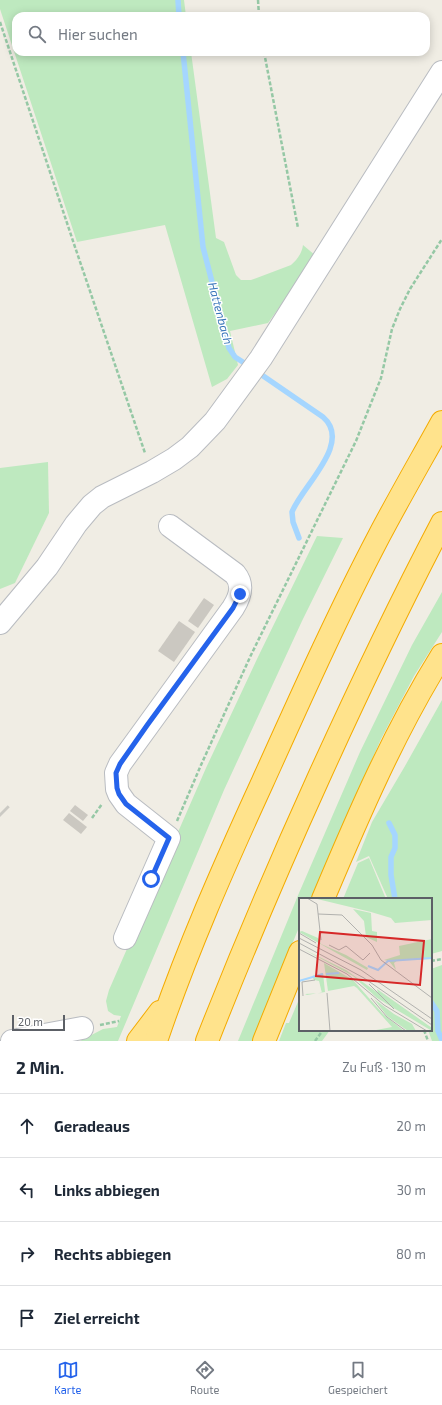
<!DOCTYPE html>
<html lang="de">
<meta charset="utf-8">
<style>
body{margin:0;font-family:"Exo 2",sans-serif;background:#f2f2f3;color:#1f2937}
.scale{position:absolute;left:12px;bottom:10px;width:53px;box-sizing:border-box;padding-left:4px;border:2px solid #5c6066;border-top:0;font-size:11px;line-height:14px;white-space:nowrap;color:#5c6066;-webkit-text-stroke:3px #fff;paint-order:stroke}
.stop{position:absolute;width:12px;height:12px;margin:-9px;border:3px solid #2563eb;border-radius:50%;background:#fff}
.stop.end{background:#2563eb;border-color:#fff;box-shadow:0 1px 4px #0008}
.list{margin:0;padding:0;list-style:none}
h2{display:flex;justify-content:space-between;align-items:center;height:52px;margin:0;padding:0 16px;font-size:17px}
h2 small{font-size:13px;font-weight:400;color:#747a83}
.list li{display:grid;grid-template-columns:26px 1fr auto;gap:12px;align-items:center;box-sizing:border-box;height:64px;padding:0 16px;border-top:1px solid #e0e1e3}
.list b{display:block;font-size:15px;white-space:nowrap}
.list em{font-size:13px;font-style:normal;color:#747a83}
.icon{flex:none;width:22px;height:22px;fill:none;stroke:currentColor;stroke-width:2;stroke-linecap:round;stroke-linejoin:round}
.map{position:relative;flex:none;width:442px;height:1041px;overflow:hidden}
.search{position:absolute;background:#fff;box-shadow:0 2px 10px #0003;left:12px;right:12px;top:12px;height:44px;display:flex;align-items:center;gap:10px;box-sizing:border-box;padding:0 14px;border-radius:12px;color:#747a83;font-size:15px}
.sheet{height:308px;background:#fff}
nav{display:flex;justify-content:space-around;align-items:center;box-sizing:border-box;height:56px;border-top:1px solid #e0e1e3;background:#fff;font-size:11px;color:#747a83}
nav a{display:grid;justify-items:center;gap:2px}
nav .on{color:#2563eb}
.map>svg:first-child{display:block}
.green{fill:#bee9bf}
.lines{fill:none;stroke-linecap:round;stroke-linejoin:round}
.stream{stroke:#a5d6ff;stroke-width:5.5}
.building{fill:#cbc8c1}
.minor-tunnel{stroke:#cbcac4;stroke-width:22;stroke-dasharray:22 11;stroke-linecap:butt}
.minor-casing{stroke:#b9bcc1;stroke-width:24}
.highway-casing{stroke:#f4ab00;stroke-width:24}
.path{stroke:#95c8a5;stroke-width:2.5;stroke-dasharray:4 2;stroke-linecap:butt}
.minor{stroke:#fff;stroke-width:22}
.highway{stroke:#ffe38c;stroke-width:22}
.route{stroke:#2563eb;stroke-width:5}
.labels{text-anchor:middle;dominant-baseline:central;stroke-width:3;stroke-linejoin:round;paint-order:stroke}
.water-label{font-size:12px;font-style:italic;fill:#3976ba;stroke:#fff}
.inset-river{fill:none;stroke:#a5d6ff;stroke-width:2}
.inset-road{fill:none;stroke:#b1b1ae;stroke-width:1}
.view{fill:#d62828;fill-opacity:0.15;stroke:#d62828;stroke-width:2}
.inset-edge{fill:none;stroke:#5c6066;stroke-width:2}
</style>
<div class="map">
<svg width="442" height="1041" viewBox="0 0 442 1041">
<rect width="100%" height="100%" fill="#f0ede4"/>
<g class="green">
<path d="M0,0H184L186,16H16V52H191L216,238L224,242L236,275L241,280H251L291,265C297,260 302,253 303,245L316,256L268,323L230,331L238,365L227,379L212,387L165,225L77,242L0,9Z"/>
<path d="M48,462L49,513L15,583L0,589V468Z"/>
<path d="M317,536L343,538L302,621L224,790L118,1041H80L103,1029L117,1027L121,1016L114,1015L108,1011L106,1001L109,990L206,768L257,659Z"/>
<path d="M442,592V632L414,676L381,739L311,899H300V925L252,1041H238L299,893L360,752L412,645Z"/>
<path d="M442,700V951L431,954V899H388L369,856L356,862L372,822L405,766Z"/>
<path d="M369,858L386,899H343L358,863Z"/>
<path d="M442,965V1041H432L428,1030H431V969Z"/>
<path d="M300,997V1030H330L322,1041H279L286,1023H289Z"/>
</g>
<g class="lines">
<g class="stream">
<path d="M178,0L179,16"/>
<path d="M183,52L203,247L229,348L235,357L249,366"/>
<path d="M256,371L323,417C353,443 302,486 292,512L293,522L299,538"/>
<path d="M389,823L395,835V848L391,857V875L395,899"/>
<path d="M431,1002L437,1011L438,1031L442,1040"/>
</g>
</g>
<g class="building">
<path d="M204,598L214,605L198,628L188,621Z"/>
<path d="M179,621L195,632L174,662L158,651Z"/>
<path d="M75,805L88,815L83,821L70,811Z"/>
<path d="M69,813L87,827L81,834L63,820Z"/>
</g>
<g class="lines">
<path class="minor-tunnel" d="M0,813L2,815"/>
<g class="minor-casing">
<g id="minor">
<path d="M0,623L47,567L76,524L92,505L102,497L152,472L174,459L190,447L215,421L261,358L442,72"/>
<path d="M125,938L169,838L126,804L119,794L117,789L116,773L120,764L149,724L233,608C240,597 244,585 235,574L170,526"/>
<path d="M12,1041L82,1028"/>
</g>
</g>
<g class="highway-casing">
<g id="highway">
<path d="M323,899C358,816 394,732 442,655"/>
<path d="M138,1041L160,1012"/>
<path d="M156,1041C186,952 224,866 263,781C300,699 337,616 379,536C399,498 421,460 442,422"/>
<path d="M207,1041C242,952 279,865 318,779C357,693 398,607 442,523"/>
<path d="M264,1041L300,952"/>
</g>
</g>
<g class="path">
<path d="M258,0L259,16"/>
<path d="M0,22L74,244L145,453"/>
<path d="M264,52L298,228"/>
<path d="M92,818L102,804"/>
<path d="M177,821L201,765L251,655L356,441L381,378L392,329L400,309L410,289L442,239"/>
<path d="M431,961L442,959"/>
<path d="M100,1025L119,1021"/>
<path d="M424,1030L428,1041"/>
<path d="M315,1041L323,1030"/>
</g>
<use href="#minor" class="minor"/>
<use href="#highway" class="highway"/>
</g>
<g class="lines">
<path class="route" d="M151,879L169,838L126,804L119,794L117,788L116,773L120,764L148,724L233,608L240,594"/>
</g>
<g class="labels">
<g class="water-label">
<text transform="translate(221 313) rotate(75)">Hattenbach</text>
</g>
</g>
<g transform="translate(299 898)">
<rect width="133" height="133" fill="#f0ede4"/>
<path d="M14,0H133V22L96,25L92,20L72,14ZM54,11L72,15L73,33L78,34V44L67,39L65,23ZM3,33L19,40L22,46L47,57L69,70L68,72L0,34ZM133,41V61L99,62L95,65L97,72L90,63L85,62L101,57L100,48ZM4,51L47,72L79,95L78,91L133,130V133L78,100L54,78ZM25,65L54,82L84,116L105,133H72L93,129L58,90L55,88L29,93ZM24,75L26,94L8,97L6,96L23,95L20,83L15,82L13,78ZM75,101L95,116L126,133L113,126L117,133H109L88,118Z" fill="#bee9bf"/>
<path class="inset-river" d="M69,68L79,72L89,63L133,60M27,76L40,75M0,83L24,76"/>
<path class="inset-road" d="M8,0L18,6L22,42M19,16L43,17L73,47L82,62L133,100M0,35L17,45M0,40L62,72L133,121M0,45L65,80L133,127M30,47L40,52L47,48L64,62L71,55M0,51L48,76L85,107L128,133M70,86L95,111M28,95L31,133M4,98L3,84L16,82M72,100L88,119L107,133"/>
<path class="view" d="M21,34L125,43L121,87L17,78Z"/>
<rect width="133" height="133" class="inset-edge"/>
</g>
</svg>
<div class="scale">20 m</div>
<div class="stop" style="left:151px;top:879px"></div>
<div class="stop end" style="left:240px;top:594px"></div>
<div class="search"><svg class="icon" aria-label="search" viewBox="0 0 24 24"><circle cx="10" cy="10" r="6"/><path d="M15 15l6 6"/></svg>Hier suchen</div>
</div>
<section class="sheet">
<h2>2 Min.<small>Zu Fuß · 130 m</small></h2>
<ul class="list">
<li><svg class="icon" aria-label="ahead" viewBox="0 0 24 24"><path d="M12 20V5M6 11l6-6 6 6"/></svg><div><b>Geradeaus</b></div><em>20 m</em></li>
<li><svg class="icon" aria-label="left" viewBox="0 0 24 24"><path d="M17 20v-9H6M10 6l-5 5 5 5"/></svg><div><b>Links abbiegen</b></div><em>30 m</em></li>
<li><svg class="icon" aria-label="right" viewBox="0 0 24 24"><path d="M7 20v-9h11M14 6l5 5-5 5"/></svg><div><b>Rechts abbiegen</b></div><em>80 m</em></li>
<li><svg class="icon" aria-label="arrive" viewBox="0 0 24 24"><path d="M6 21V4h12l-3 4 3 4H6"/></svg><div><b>Ziel erreicht</b></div></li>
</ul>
</section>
<nav>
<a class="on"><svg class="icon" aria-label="map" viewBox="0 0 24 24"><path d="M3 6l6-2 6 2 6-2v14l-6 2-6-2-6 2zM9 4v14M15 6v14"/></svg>Karte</a>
<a><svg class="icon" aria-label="directions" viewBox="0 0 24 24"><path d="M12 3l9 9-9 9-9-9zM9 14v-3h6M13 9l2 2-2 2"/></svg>Route</a>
<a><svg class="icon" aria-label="saved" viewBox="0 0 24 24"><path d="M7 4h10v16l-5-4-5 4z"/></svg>Gespeichert</a>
</nav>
